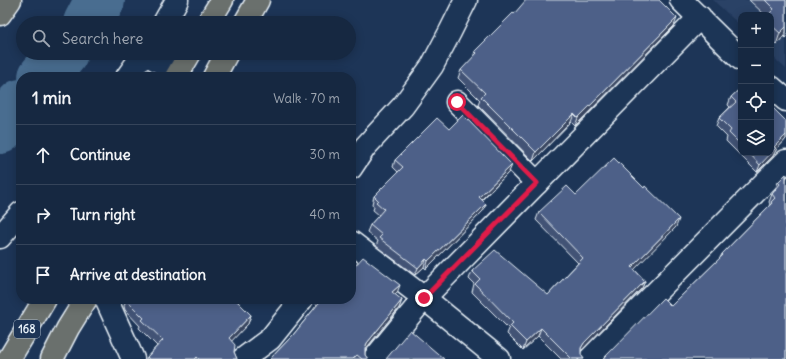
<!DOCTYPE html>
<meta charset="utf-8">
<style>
body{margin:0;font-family:Delius,sans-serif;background:#1f3048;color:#f1f3f6}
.controls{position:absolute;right:12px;top:12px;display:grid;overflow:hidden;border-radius:8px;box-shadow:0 2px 10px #0003}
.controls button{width:36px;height:36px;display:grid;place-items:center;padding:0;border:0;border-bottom:1px solid #35445a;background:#162841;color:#f1f3f6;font:20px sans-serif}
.stop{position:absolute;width:12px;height:12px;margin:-9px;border:3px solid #e11d48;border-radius:50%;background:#fff}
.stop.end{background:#e11d48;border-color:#fff;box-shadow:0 1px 4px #0008}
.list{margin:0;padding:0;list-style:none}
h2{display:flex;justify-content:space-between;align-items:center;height:52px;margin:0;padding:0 16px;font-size:17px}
h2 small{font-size:13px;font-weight:400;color:#9ea6b1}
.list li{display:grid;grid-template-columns:26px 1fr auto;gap:12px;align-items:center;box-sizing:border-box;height:60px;padding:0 16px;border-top:1px solid #35445a}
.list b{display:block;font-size:15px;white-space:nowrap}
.list em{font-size:13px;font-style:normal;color:#9ea6b1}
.icon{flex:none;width:22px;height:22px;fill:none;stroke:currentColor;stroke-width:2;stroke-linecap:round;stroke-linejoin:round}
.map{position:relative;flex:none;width:786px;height:359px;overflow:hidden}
.search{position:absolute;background:#162841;box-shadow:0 2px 10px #0003;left:16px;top:16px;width:340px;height:44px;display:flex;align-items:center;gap:10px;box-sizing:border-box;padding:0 14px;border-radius:22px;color:#9ea6b1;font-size:15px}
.panel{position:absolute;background:#162841;box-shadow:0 2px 10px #0003;left:16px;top:72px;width:340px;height:232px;border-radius:16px}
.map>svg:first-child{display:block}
.built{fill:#2c4266}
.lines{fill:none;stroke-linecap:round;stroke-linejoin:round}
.river{stroke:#496d90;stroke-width:50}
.minor-casing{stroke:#e8f1f8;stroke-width:25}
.highway-casing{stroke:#e8f1f8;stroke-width:25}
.minor{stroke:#1d3557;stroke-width:22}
.highway{stroke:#6b706d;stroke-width:22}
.wall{fill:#435375;stroke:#e8f1f8}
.shaded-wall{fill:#37445f;stroke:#e8f1f8}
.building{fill:#4e6188;stroke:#e8f1f8}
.route{stroke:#e11d48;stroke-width:5}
.labels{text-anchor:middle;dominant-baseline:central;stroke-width:3;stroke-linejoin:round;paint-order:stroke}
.shield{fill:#1d3557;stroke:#abb9c8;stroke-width:1}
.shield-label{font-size:11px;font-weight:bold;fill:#e8f1f8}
</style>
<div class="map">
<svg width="786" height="359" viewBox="0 0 786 359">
<rect width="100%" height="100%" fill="#1d3557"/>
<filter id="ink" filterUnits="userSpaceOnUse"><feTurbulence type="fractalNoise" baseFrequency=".025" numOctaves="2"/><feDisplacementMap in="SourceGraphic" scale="8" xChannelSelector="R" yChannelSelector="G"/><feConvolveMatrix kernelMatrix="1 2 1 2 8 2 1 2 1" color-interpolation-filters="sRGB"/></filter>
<g filter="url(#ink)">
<path class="built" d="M713,0H786V69L771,55V15H741V26Z"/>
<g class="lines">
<g class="river">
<path d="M88,23L100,0"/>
<path d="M43,77L63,53"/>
<path d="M0,129L21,104"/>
</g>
<g class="minor-casing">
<g id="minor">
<path d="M681,0L741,59"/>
<path d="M164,23L177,0"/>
<path d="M144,53L179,73"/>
<path d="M127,77L144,53"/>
<path d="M771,87L786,100"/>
<path d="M457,102L537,183"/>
<path d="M351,168L365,147L403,106L432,66L450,32L466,0"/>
<path d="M0,237L21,213"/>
<path d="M351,242L424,298L499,359"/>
<path d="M106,299L133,359"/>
<path d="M243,359L270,339L302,299"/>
<path d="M374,359L424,298L700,17"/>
<path d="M590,359L786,161"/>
</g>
</g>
<g class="highway-casing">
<g id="highway">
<path d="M0,14L10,0"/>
<path d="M208,23L222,0"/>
<path d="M245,23L258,0"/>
<path d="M176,77L190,53"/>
<path d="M214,77L227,53"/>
<path d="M9,359L45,299"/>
<path d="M52,359L68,328L86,299"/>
</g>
</g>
<use href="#minor" class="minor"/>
<use href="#highway" class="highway"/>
</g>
<g class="wall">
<path d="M749,0H786V38L784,36L776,45L771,40V15H765Z"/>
<path d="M514,14L674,26L575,126L571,122L533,161L478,105L480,100L458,78L461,70L473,58L475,51Z"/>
<path d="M741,88V153H771L786,121V139L776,150L773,156L757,172L726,141L727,137L716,126L719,118L730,107L728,105L731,97Z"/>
<path d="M449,129L509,172L482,200L486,204L483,211L426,269L424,267L415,275L376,246L378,241L367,232L370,225L379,215L373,210L374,207L372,204L374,196L398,172L393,167L395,160Z"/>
<path d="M786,174V359L671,306L720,258L722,254L769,206L770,204L769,202L772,194L775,190L778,182Z"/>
<path d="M576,195L676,227L634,269L645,281L642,288L581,351V355L584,359H561L538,336L523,350L507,334L509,329L472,292L474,284L469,279L472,271L548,295L578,263L536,220L539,212Z"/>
<path d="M354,267L397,293L395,295L402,300L399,308L365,350V355L368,359H270L293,335L317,305L314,302V299H351Z"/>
<path d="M126,299H240L238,303L251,315L248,324L231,341L234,352L237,359H146L147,357L157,346L139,328L140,326L125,310L124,306Z"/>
</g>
<g class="shaded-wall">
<path d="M677,18L674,26L575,126L578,118Z"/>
<path d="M786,27V32L784,36L776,45L780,33Z"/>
<path d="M574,114L571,122L533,161L536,152Z"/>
<path d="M786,135V139L776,150L773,156L757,172L760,165L774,147Z"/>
<path d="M512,165L509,172L476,205L479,197Z"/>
<path d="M486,204L483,211L426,269L428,261Z"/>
<path d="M679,219L676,227L629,275L632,267Z"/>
<path d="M426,259L424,267L415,275L418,268Z"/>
<path d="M645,281L642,288L581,351V348L584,343Z"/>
<path d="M400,285L397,293L390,300L392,292Z"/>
<path d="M402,300L399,308L364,351L365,348L367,343Z"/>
<path d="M251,315L248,324L226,347L229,338Z"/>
<path d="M541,328L538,336L523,350L526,342Z"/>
</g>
<g class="building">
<path d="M526,0H659L677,18L578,118L574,114L536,152L481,97L485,93L461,70L477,53L475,51L513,13L514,14Z"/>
<path d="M765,0H786V27L780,33L771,25V15H768L774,9Z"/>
<path d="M741,88V145L729,133L731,130L719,118L736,102L731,97Z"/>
<path d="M771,106L786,121V135L774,147L776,148L760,165L749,153H771Z"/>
<path d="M463,115L512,165L479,197L486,204L428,261L426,259L418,268L379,238L382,235L370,225L384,209L376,202L378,200L374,196L403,167L395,160L437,118L449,129Z"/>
<path d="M614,158L644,188L645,186L679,219L632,267L645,281L584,343L581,348V355L584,359H572L541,328L526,342L510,326L513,323L475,284L480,279L472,271L495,250L548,295L583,258L539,212L567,186L576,195Z"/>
<path d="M786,174V359H603L663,298L671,306L723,255L722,254L772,203L771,202L775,198L772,194L780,184L778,182Z"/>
<path d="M363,257L400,285L392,292L402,300L367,343L365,348V355L368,359H362L357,355L353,359H270L293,335L322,299H351V264L354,267Z"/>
<path d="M127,299H239L237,301L251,315L229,338L235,345L234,352L237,359H199L197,357L195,359H149L147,357L163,340L142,320L144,318L128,302Z"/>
<path d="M410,330L444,359H386Z"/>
</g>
</g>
<g class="lines" filter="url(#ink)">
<path class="route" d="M424,298L537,183L457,102"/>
</g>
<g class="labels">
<rect class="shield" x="14" y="320" width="26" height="18" rx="3"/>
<g class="shield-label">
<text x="27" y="329">168</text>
</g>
</g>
</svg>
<div class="controls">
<button>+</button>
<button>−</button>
<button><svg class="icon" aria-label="locate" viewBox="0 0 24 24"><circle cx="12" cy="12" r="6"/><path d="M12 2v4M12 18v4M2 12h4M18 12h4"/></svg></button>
<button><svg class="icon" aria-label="layers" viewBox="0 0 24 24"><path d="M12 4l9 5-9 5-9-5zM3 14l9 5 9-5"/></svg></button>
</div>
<div class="stop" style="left:457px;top:102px"></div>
<div class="stop end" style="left:424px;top:298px"></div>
<div class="search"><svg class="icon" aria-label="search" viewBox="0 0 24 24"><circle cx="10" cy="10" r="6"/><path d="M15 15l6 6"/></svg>Search here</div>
<section class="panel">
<h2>1 min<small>Walk · 70 m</small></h2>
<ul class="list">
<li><svg class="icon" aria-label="ahead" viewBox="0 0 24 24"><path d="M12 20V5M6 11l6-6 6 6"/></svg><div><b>Continue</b></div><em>30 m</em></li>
<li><svg class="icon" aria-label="right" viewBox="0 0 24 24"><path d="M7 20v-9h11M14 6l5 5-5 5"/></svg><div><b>Turn right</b></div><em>40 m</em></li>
<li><svg class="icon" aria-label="arrive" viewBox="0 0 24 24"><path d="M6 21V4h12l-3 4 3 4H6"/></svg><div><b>Arrive at destination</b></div></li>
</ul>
</section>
</div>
